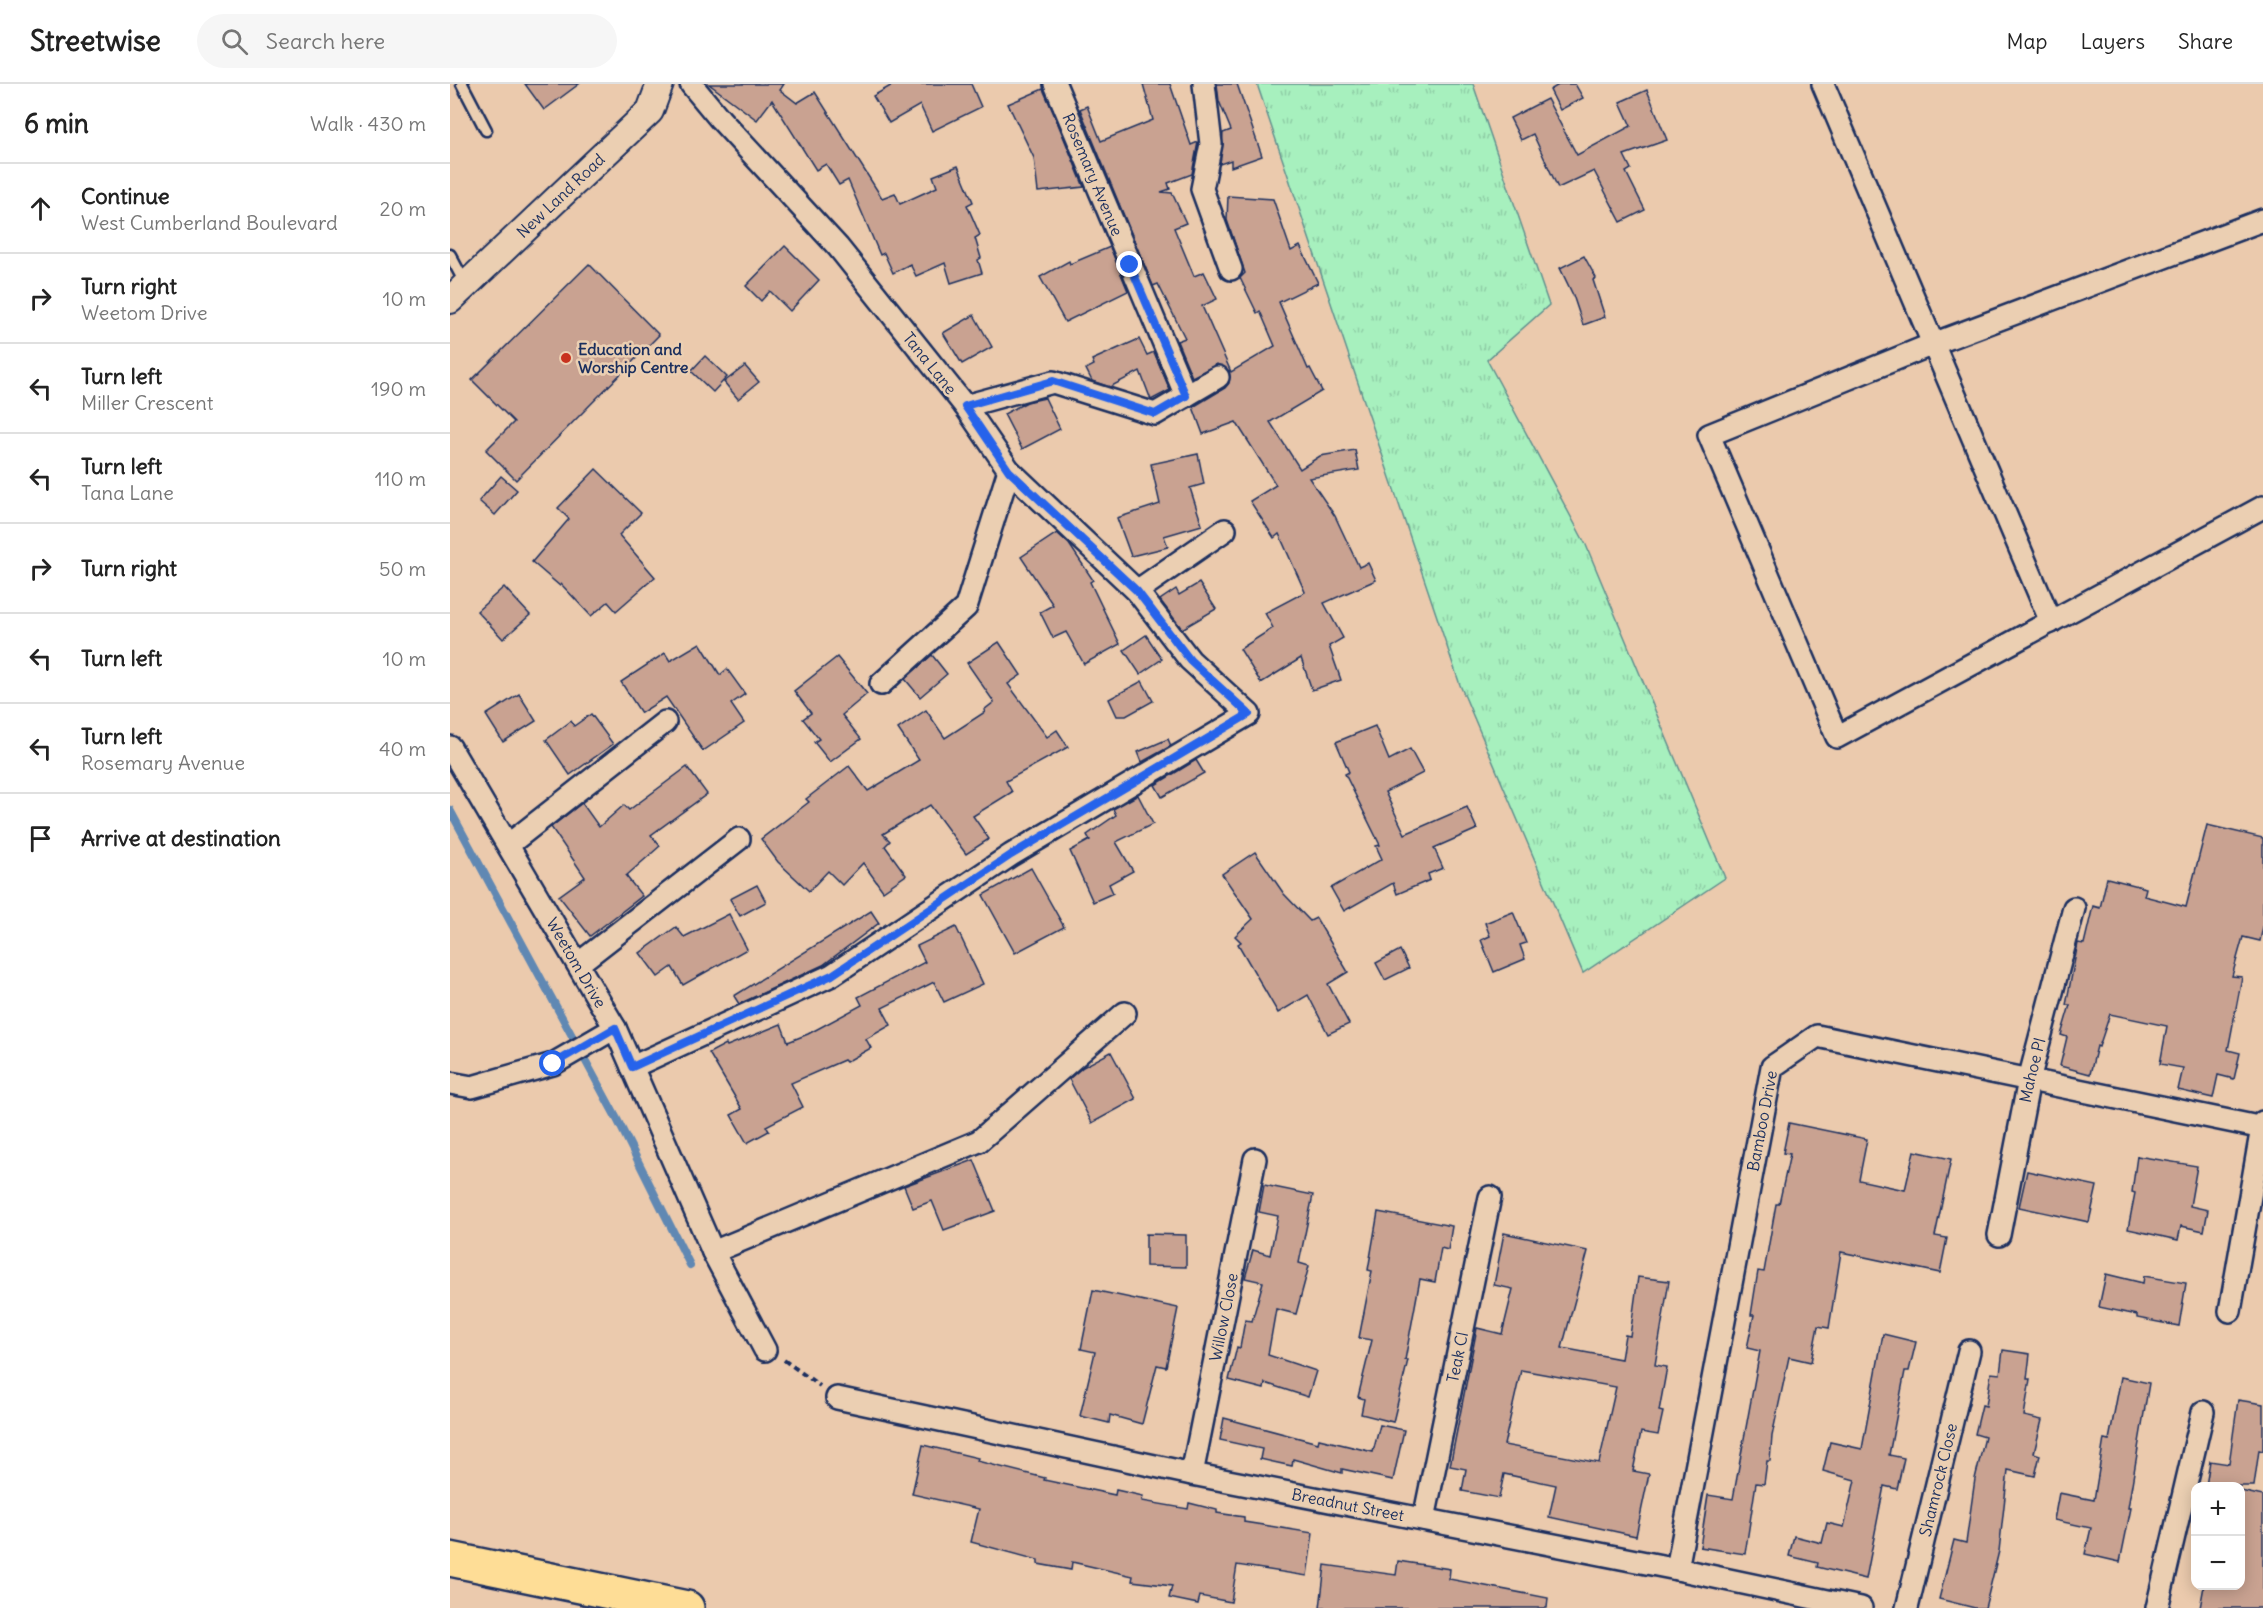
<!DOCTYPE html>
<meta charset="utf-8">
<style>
body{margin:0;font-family:Delius,sans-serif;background:#f6f6f6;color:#222}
.controls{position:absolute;right:18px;bottom:18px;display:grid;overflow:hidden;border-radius:12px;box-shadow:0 3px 15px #0003}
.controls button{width:54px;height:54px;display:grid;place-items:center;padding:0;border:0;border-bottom:2px solid #e0e0e0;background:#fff;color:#222;font:30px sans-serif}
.stop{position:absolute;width:18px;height:18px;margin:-14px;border:4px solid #2563eb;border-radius:50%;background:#fff}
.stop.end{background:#2563eb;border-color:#fff;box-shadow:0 2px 6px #0008}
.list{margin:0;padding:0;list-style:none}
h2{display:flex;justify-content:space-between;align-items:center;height:78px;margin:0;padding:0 24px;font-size:26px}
h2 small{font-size:20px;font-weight:400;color:#767676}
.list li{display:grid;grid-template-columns:39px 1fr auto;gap:18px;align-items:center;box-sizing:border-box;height:90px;padding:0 24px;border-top:2px solid #e0e0e0}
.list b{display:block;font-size:22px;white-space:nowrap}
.list p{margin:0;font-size:20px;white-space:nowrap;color:#767676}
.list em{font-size:20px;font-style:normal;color:#767676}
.icon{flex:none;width:33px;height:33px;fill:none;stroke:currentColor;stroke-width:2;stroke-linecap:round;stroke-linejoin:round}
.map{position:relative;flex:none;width:1813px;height:1524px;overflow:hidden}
header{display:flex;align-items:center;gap:36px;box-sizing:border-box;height:84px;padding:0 30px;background:#fff;border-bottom:2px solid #e0e0e0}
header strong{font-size:28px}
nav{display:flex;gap:33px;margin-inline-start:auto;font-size:21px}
.search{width:420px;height:54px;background:#f6f6f6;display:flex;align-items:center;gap:15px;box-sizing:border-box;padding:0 21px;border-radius:33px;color:#767676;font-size:22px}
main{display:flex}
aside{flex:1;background:#fff}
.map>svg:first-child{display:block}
.grass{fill:url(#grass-tufts);stroke:#61908e;stroke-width:1.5}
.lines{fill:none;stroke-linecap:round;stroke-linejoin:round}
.stream{stroke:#6088b3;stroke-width:8}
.building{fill:#c9a291;stroke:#1b2f5e;stroke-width:1.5;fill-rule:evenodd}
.service-casing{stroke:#1b2f5e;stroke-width:15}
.minor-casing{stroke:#1b2f5e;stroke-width:26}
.tertiary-casing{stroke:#1b2f5e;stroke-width:30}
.primary-casing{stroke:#1b2f5e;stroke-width:38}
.path{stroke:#1b2f5e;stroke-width:4;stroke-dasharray:6 4.5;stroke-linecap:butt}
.service{stroke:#ebcfb2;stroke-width:10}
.minor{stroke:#ebcfb2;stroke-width:21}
.tertiary{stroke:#ebcfb2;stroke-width:26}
.primary{stroke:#fedd96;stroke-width:33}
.route{stroke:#2563eb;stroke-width:8}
.poi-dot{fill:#c8321e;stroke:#ebcfb2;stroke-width:2}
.labels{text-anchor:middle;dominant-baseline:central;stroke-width:5;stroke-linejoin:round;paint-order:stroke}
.street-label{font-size:16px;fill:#1b2f5e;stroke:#ebcfb2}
.poi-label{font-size:16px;font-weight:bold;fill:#1b2f5e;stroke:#ebcfb2;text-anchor:start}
</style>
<header>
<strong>Streetwise</strong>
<div class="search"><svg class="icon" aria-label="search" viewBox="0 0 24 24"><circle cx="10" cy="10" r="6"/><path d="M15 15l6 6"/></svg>Search here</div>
<nav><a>Map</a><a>Layers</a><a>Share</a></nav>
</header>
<main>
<aside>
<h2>6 min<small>Walk · 430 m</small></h2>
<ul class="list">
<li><svg class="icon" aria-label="ahead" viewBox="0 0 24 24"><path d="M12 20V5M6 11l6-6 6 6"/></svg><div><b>Continue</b><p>West Cumberland Boulevard</p></div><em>20 m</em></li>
<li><svg class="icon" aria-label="right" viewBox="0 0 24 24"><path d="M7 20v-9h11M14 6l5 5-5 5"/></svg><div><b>Turn right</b><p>Weetom Drive</p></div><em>10 m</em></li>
<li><svg class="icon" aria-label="left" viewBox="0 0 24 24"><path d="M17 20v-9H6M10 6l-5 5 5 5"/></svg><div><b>Turn left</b><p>Miller Crescent</p></div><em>190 m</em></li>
<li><svg class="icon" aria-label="left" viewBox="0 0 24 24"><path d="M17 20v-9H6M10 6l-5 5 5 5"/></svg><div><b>Turn left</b><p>Tana Lane</p></div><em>110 m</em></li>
<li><svg class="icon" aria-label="right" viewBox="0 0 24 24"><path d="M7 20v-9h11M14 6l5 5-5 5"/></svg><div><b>Turn right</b></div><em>50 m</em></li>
<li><svg class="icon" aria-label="left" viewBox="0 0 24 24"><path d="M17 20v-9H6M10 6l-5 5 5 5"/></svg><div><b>Turn left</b></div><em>10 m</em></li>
<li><svg class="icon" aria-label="left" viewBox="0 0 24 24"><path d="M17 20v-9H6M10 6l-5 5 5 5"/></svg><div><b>Turn left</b><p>Rosemary Avenue</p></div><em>40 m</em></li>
<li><svg class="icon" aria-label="arrive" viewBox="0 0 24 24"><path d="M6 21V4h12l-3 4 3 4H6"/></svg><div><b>Arrive at destination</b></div></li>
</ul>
</aside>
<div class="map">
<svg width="1813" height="1524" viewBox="0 0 1813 1524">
<defs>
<pattern id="grass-tufts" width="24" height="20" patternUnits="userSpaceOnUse" patternTransform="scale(1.5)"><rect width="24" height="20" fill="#a7f0be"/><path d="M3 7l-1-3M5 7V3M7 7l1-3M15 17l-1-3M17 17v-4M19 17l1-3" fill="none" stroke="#8fcea6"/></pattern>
</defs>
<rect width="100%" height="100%" fill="#ebcaad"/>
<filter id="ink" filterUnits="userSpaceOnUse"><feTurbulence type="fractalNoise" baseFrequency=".0167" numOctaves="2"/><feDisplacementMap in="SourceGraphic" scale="12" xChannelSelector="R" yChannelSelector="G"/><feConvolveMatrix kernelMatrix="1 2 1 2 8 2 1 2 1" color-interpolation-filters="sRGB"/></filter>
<g filter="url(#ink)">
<path class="grass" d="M807,0H1023L1099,221L1037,276L1136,461L1275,794L1133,889L1010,601Z"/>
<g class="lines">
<path class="stream" d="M0,726L167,1035L240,1181"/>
</g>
<g class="building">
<path d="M75,0H129L94,26Z"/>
<path d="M259,0H334L330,6L347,19L365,8L432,114L445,109L450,120L487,103L483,92L508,82L523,118L517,121L530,151L525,154L531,174L528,176L532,189L501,199L495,179L466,192L460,180L443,189L434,169L430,171L398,96L389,101L376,80L366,86L322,16L307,36Z"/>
<path d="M444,0H521L531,23L482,47L470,21L439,39L423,12Z"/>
<path d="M693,0H720L741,61L748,58L742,90L718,99L720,105L711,108L722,109L736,139L724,144L744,192L754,188L767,215L752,222L781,288L825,262L810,227L807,229L790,194L795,189L777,136L778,112L823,115L841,167L850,162L868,199L829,218L858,285L860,284L872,307L820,338L850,385L870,372L905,366L909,386L859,394L885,432L909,483L918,479L926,496L874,519L893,554L879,562L891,596L862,606L851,574L811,599L790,565L823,544L815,529L855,508L829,450L824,454L800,417L826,401L786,338L753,350L743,323L775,304L779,299V287L767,280L742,293L727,257L735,254L708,200L703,202L630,25L637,22L651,57L703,36Z"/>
<path d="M767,0H787L812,72L781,83V76L770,80L773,49L781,46L769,17Z"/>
<path d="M1110,0H1125L1133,14L1110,26L1100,6Z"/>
<path d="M593,5L606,35L634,103L588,108L584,74L558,20Z"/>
<path d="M1197,6L1217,56L1174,71L1181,85L1176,88L1195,126L1171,138L1144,87L1108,104L1083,50L1071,56L1060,34L1097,15L1127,71L1181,42L1170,18Z"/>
<path d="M335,162L369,196L340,227L320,207L311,217L296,202Z"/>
<path d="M660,163L678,207L615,238L590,193L619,177L620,180Z"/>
<path d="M1134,172L1146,194L1143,196L1155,233L1133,241L1123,211L1110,184Z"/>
<path d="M139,180L209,251L66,396L36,366L64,338L22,296Z"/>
<path d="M524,231L542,263L512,280L493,249Z"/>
<path d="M689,255L697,271L704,268L720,306L701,316L690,287L660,303L642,297L636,285L644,281L642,276Z"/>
<path d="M255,272L277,293L263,308L241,287Z"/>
<path d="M295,282L309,298L288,315L274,298Z"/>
<path d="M595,314L610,345L572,365L554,330L577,318Z"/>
<path d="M748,370L754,400L740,404L752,441L714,452L718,463L681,472L667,434L710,420L701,380Z"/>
<path d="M146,385L191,429L169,451L205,493L166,527L158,518L141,532L111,500L110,502L82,478L119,435L108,424Z"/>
<path d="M51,392L67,406L45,431L29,417Z"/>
<path d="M607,449L619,460L643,496L640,498L670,560L634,580L616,548L603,554L590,528L603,521L571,473Z"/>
<path d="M749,499L766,525L732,545L710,516L726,505L729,511Z"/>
<path d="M54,503L80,531L53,555L27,527Z"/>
<path d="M696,551L712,575L690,590L674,566Z"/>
<path d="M549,558L571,591L558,600L597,653L607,646L618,663L556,697L562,708L523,732L539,755L516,770L480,721L433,750L440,757L435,762L456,791L433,807L413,779L392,801L378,787L359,807L328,778L311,755L359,718L356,715L399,682L418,707L469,676L448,645L476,626L495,654L535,628L534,626L544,618L517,579Z"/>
<path d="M250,559L270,591L277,585L295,610L281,620L294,639L253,667L216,613L191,629L171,598L215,569L220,577Z"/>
<path d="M482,571L497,590L470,613L455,595Z"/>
<path d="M387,573L417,610L392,631L411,655L380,678L364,658L369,655L353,635L361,629L344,607Z"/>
<path d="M692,597L703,617L676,632H667L659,615Z"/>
<path d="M69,610L86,637L53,658L36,631Z"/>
<path d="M141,630L163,660L120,691L96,656L121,637L124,642Z"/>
<path d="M925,642L939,676L960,665L973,689L935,708L955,750L1017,723L1027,745L984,764L993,784L978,790L980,796L947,810L943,799L894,827L881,804L932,775L926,762L930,761L895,690L899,688L886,658Z"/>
<path d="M718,655L721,662L692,678L688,668Z"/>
<path d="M746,676L754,689L712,713L705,701Z"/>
<path d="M237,683L257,710L201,751L210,762L176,792L192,812L140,852L109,812L135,793L101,743L132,719L149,743L174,721L179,726Z"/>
<path d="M688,711L703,740L666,758L683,787L659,800L663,809L643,818L620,767L640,756L637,751L666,731L663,725Z"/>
<path d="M1757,741L1813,754V843L1810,857L1793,853L1782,892L1792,893L1778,966L1790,969L1784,995L1768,991L1763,1014L1728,1006L1733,984L1710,980L1717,942L1660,930L1649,963L1647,962L1640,990L1610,982L1617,953L1611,951L1620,921H1616L1628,859L1634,860L1643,822L1650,824L1657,794L1696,804L1694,812L1736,823Z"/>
<path d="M805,768L834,810L860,837L866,834L898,888L878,900L899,940L878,950L858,911L828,929L788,860L791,858L785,852L803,835L772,790Z"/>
<path d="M581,784L614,843L565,869L533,811Z"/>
<path d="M307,801L316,818L290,832L280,815Z"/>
<path d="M421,827L429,839L373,881L289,920L284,912Z"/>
<path d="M1063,828L1076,859L1070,861L1075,875L1044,888L1031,856L1040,852L1035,839Z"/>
<path d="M279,830L297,865L233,901L222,883L208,893L190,869L226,843L234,853Z"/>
<path d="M506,843L533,900L494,918L484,898L432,924L441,941L416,955L421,964L396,978L394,976L341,999L353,1023L316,1042L319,1047L297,1059L281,1031L292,1025L259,969L276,960L277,962L331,940L338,958L358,950L412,921L408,913L475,878L467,862Z"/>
<path d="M950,866L959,884L935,896L926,879Z"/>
<path d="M661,968L686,1015L642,1039L619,995L633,983Z"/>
<path d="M1339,1039L1417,1055L1409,1096L1455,1106L1464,1067L1501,1075L1485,1152L1497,1154L1490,1189L1391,1168L1379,1244L1368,1242L1361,1278L1339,1273L1322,1352L1320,1377H1317L1314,1400L1306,1399L1295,1470L1250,1463L1258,1411L1283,1415L1310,1267L1297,1264L1304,1231H1301L1308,1187L1314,1188L1326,1120H1329L1340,1070L1333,1069Z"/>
<path d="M1687,1072L1747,1082L1740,1122L1758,1126L1754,1147L1731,1142L1728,1156L1678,1145L1685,1109L1682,1108Z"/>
<path d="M524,1076L545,1127L494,1146L482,1117L463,1124L454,1102Z"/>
<path d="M1577,1087L1647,1102L1639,1138L1569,1123Z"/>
<path d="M814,1101L863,1111L849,1179L859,1182L846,1230L826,1225L818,1271L866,1287L858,1313L815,1299L814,1305L779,1296L787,1263L790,1264L795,1236L802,1237L813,1198L795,1194L803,1166L820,1171L828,1132L809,1128Z"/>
<path d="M928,1128L1002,1142L998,1166L991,1164L985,1198L970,1195L955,1276H958L943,1338L911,1330L914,1315L908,1313L922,1256L909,1254L922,1187L918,1186Z"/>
<path d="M1054,1149L1138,1167L1112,1264L1171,1275L1175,1251L1180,1252L1188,1193L1219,1197L1205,1281L1217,1283L1209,1327L1213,1328L1208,1351L1191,1348L1183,1387L1199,1390L1186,1452L1099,1433L1106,1401L1054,1390L1049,1414L1012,1407L1016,1385L1000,1382L1027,1244L1052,1250L1063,1205L1044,1201ZM1071,1286L1166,1303L1149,1379L1054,1361Z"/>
<path d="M696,1150L736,1151V1183L696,1182Z"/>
<path d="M1656,1190L1693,1199L1694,1192L1736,1199L1729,1242L1687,1234V1231L1649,1223Z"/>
<path d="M643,1206L728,1224L716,1283L707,1281L692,1340L660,1331L659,1339L630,1332L645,1268L631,1265Z"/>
<path d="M1433,1250L1466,1258L1459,1287H1455L1439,1371L1454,1374L1447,1405L1434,1402L1416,1495L1367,1483L1368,1479L1339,1472L1344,1452L1372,1459L1377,1439L1394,1443L1405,1396L1373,1387L1380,1358L1412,1365Z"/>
<path d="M1553,1266L1580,1270L1577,1295H1580L1574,1332L1592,1336L1584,1369L1590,1371L1585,1392L1558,1386L1549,1467L1535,1524H1525L1489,1515L1504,1456L1516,1459L1525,1395L1535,1353L1525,1350L1532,1321L1536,1322L1541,1289L1550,1290Z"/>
<path d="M1671,1293L1699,1299L1678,1424H1681L1670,1478L1635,1470L1641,1444L1604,1436L1609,1409L1644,1416L1654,1355L1659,1356Z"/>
<path d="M1788,1316L1813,1320V1367L1809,1366L1804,1402H1756L1760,1377L1779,1380Z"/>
<path d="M774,1334L868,1359L869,1355L923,1368L930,1341L954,1346L943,1396L892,1385V1389L843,1375L842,1382L810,1375L812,1365L770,1356Z"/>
<path d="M473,1361L528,1374L527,1377L595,1394L594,1396L665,1411L666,1406L693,1412L692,1417L738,1425L739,1419L767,1426V1429L794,1433V1438L863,1449L857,1492L787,1481L781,1518L750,1512L748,1520L719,1514L722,1502L682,1497L683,1492L622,1478L621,1486L588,1480V1476L521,1458L529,1425L462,1410Z"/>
<path d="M1791,1407L1813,1412V1524H1750L1754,1502H1791Z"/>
<path d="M948,1477L1000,1485L999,1495L1098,1514L1097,1524H870L875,1481L946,1491Z"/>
</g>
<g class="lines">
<g class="service-casing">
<g id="service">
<path d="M12,0L36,46"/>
<path d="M0,171L16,201"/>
</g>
</g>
<g class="minor-casing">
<g id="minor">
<path id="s1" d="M605,0L736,312"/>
<path d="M754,0L761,60L752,105L781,185"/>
<path d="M1373,0L1601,538"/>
<path d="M1813,136L1483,260L1259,351L1387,653L1813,423"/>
<path d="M515,322L603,298L705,330L768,293"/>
<path d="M687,507L775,446"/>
<path d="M431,600L516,523L559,386"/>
<path id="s2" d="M0,663L165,944L263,1168L315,1266"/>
<path d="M58,761L215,638"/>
<path d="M128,880L289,755"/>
<path d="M182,983L382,891L561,771L799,630L740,576L687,507L559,386L515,322L388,163L270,35L241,0"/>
<path d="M0,999L22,1003L103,980L165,944"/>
<path id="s3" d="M1549,1151L1579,996L1624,824"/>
<path d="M263,1168L529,1057L675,929"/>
<path d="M1780,1227L1813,1038"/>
<path id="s4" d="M387,1314L742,1390L1227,1485L1411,1524"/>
<path id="s5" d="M742,1390L805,1075"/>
<path id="s6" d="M974,1435L1040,1113"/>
<path id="s7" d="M1227,1485L1322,983L1367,952L1813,1044"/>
<path id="s8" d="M1457,1524L1519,1267"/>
<path d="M1707,1524L1753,1328"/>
</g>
</g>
<g class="tertiary-casing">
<g id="tertiary">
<path id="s9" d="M0,216L200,27L210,0"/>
</g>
</g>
<g class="primary-casing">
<path id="primary" d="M0,1475L237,1524"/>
</g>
<path class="path" d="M334,1276L370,1302"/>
<use href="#service" class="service"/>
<use href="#minor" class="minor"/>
<use href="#tertiary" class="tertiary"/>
<use href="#primary" class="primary"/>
</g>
</g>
<g class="lines" filter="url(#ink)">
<path class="route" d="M103,980L165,944L182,983L382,891L561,771L799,630L740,576L687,507L559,387L515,322L603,297L705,330L736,312L680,181"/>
</g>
<circle class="poi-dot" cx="116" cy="274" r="6"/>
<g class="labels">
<g class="street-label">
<text stroke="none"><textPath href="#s1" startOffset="98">Rosemary Avenue</textPath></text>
<text stroke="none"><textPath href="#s9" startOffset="152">New Land Road</textPath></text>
<text transform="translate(480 279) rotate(51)">Tana Lane</text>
<text stroke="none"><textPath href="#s2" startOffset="250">Weetom Drive</textPath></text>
<text stroke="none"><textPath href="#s3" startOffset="168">Mahoe Pl</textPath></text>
<text stroke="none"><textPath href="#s7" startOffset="456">Bamboo Drive</textPath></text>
<text stroke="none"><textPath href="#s5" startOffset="160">Willow Close</textPath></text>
<text stroke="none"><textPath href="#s6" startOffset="165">Teak Cl</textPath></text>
<text stroke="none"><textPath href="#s8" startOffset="132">Shamrock Close</textPath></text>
<text stroke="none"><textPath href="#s4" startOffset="522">Breadnut Street</textPath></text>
</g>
<g class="poi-label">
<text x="128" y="265">Education and<tspan x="128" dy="18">Worship Centre</tspan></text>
</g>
</g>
</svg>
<div class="controls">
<button>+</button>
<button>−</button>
</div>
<div class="stop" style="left:103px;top:980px"></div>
<div class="stop end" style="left:680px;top:181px"></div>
</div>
</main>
